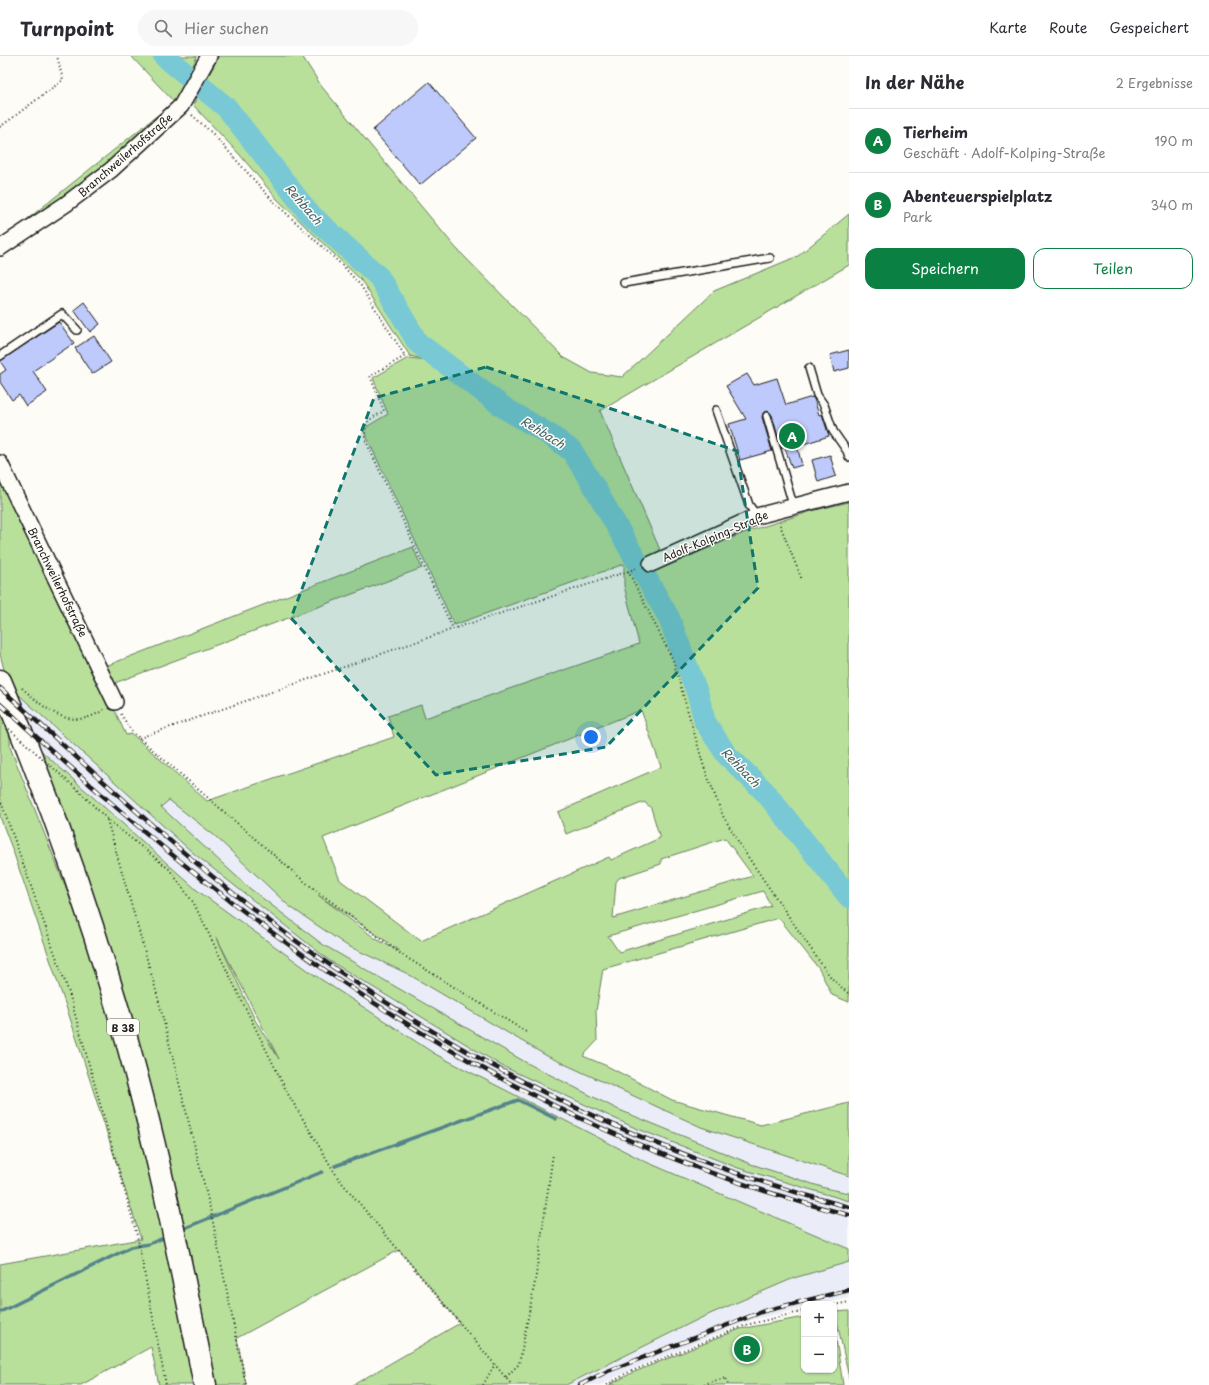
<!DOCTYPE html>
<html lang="de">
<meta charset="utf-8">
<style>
body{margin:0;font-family:"Playpen Sans",sans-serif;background:#f7f7f7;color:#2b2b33}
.controls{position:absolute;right:12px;bottom:12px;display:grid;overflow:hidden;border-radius:8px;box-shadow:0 1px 3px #0004}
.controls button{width:36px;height:36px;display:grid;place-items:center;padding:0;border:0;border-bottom:1px solid #e1e1e2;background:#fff;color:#2b2b33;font:20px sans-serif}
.you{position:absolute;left:591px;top:681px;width:14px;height:14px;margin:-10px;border:3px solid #fff;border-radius:50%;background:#1a73e8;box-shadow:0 0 0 6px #1a73e833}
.badge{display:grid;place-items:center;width:26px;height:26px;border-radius:50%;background:#0b8043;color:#fff;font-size:13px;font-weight:700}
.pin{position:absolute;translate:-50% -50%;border:2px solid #fff;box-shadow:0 1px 4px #0006}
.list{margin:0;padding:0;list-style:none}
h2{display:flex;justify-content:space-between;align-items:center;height:52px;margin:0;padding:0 16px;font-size:17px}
h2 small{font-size:13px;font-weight:400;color:#7c7c81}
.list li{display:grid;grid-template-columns:26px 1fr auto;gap:12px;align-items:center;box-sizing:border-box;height:64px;padding:0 16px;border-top:1px solid #e1e1e2}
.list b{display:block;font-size:15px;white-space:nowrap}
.list p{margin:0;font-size:13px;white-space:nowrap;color:#7c7c81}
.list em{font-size:13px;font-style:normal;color:#7c7c81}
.actions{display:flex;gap:8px;padding:12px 16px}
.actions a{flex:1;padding:9px 0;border:1px solid #0b8043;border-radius:12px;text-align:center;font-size:14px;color:#0b8043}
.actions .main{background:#0b8043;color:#fff}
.icon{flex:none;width:22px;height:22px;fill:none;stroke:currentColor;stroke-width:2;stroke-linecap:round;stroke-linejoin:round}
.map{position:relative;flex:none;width:849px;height:1329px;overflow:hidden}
header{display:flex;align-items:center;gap:24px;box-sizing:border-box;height:56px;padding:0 20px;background:#fff;border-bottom:1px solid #e1e1e2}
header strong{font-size:19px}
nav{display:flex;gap:22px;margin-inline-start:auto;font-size:14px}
.search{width:280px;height:36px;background:#f7f7f7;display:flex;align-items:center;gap:10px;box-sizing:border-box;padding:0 14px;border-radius:22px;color:#7c7c81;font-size:15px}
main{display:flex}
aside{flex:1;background:#fff}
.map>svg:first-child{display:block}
.built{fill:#eaedf8}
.green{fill:#b8e09b;stroke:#6a7e5c;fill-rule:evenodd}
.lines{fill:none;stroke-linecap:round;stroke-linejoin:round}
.stream{stroke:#54838b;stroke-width:3.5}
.river{stroke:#79c8d5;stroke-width:22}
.building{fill:#becafb;stroke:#1c1c1c}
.service-casing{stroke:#1c1c1c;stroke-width:10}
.minor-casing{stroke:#1c1c1c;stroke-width:18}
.primary-casing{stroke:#1c1c1c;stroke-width:25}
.path{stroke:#1c1c1c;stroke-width:2;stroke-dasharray:1 3;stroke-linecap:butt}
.service{stroke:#fdfcf7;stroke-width:7}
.minor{stroke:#fdfcf7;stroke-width:15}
.primary{stroke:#fdfcf7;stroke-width:22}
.rail-casing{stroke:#1c1c1c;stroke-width:4.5}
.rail{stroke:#fdfcf7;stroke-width:3;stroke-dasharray:9;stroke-linecap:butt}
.path-bridge{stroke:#1c1c1c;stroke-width:2;stroke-dasharray:1 3;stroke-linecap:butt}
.marked{fill:#0f766e;fill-opacity:0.2;stroke:#0f766e;stroke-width:3;stroke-dasharray:8 5;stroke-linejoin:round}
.labels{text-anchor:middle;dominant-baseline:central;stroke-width:3;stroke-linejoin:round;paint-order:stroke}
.shield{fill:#fdfcf7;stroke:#605f5e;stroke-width:1}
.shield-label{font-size:10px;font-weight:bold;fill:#1c1c1c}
.street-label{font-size:11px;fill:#1c1c1c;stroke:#fdfcf7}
.water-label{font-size:12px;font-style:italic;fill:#416166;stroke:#fdfcf7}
</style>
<header>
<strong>Turnpoint</strong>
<div class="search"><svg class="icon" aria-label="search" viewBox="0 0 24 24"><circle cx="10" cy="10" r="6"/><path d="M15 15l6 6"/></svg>Hier suchen</div>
<nav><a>Karte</a><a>Route</a><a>Gespeichert</a></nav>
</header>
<main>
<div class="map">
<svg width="849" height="1329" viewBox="0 0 849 1329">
<rect width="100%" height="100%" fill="#fdfcf7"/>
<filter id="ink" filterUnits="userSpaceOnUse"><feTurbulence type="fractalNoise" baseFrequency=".025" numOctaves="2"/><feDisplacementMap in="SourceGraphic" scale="8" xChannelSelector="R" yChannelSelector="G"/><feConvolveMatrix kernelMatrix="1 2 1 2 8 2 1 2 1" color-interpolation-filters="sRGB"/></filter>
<g filter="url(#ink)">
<g class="built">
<path d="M0,621L77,691L141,737L168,736L289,850L346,889L408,918L547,1000L701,1071L849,1120V1194L644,1105L435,998L316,920L198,835L0,659Z"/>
<path d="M849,1206V1242L821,1248H804V1252L752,1264L625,1316L601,1329H566L703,1261L794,1222Z"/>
</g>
<g class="green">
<path d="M131,0H197L184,31L174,46L183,56L108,124L15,173L174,46Z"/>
<path d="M219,0H302L322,31L455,191L563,301L592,317L622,321L714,235L798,200L849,158V209L600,355L667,510L746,476L812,455L849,446V946L832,939L819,913L779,862L603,913L596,955L597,985L583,1000L607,1010L672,1044L761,1069L849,1047V1120L701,1071L547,1000L408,918L346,889L289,850L215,780L169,744L161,751L248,831L322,888L527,1007L617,1053L751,1108L825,1132L849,1137V1145L738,1112L633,1071L502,1010L330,905L192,796L8,629L0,598V423L98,613L413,491L422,512L104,631L126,679L132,678L207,745L394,681L388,660L421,649L425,662L639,588L624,530V508L454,569L363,373L388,358L373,322L408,302L428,304L410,300L361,224L277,143L240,99L193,49ZM641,654L661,711L558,756L566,778L644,746L651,752L660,782L611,804L609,801L421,885L340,824L323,782ZM725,782L753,820L613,862L616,826L619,822L661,808V803ZM763,835L771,850L619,896L608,880ZM318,839L399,894V895L376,883Z"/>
<path d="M0,659L10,668V691L68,837L104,937L163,1173L194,1329H159L151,1291L81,1329H0V1208L141,1183L70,962L13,795L0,761Z"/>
<path d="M38,692L198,835L316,920L435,998L644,1105L849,1193V1206L794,1222L703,1261L566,1329H353L460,1267L399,1194L237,1282L246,1329H211ZM216,880L279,1003L255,964Z"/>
<path d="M849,1255V1322L835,1256Z"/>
<path d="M804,1261V1314H834V1270L843,1329H609L632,1317L740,1273Z"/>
</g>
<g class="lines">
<g class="stream">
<path d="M335,1110L518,1044L556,1063"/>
<path d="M180,1174L322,1116"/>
<path d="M0,1256L131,1191L149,1188L168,1180"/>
</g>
<path class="river" d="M164,0L227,52L308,156L379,221L418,287L506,353L550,379L572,395L595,432L669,562L698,639L705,666L726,698L765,736L849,841"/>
</g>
<g class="building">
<path d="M429,26L476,82L420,129L373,74Z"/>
<path d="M84,246L100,268L90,276L74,254Z"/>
<path d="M59,266L74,287L33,315L47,336L26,350L19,339L12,344L0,326V318L6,314L0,305Z"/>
<path d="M94,280L111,306L92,318L75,292Z"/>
<path d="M849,294V312L834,316L830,299Z"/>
<path d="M747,318L754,329L777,322L786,349L812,341L814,343L819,359L822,358L829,380L797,390L802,409L792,412L785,392H781L772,359L768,355L763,357L762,361L772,395L740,404L729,368L746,363L726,330Z"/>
<path d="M830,399L836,420L818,426L812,404Z"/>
</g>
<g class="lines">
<g class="service-casing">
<g id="service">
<path d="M624,227L770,202"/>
<path d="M0,300L62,258L77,274"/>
<path d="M809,312L817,339L824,349L833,375L847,395L849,401"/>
<path d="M716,354L749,449L757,460"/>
<path d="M767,360L793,449"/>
</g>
</g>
<g class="minor-casing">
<g id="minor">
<path d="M0,192L66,148L111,114L181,50L209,0"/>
<path d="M0,407L115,646"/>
<path d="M651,508L757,460L849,436"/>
</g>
</g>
<g class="primary-casing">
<path id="primary" d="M0,625C44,728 82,833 114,941C153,1068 179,1199 205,1329"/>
</g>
<g class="path">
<path d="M192,59L213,78L272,144L344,211L361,230L405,300L370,320L384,355C368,365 365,363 365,383L453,573"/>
<path d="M0,71L63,24L57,0"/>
<path d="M780,469L802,524"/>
<path d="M628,515L673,604L704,711L723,760L744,795L824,912L834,925L849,938"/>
<path d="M22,632C48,655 71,676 105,653"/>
<path d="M121,658L130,673L139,682L305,826L401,898L526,976"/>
<path d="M139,682L453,573L638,512"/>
<path d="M78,734L107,763L169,813L193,846L288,1038L338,1122L512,1329"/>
<path d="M0,743L69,937L137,1179L166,1329"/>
<path d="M107,764L157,938L210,1152L246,1329"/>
<path d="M834,1249L849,1246"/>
<path d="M506,1321L519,1308L535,1226L553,1098"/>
<path d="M483,1329L495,1308"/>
<path d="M607,1329L627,1317L746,1269L804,1255"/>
<path d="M700,1329L726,1322L728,1329"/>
</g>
<use href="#service" class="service"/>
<use href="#minor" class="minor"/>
<use href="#primary" class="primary"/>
<g class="rail-casing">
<g id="rail">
<path d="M0,632C83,706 164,784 252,852C431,990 629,1094 849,1151"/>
<path d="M0,648C68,709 135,770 206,826C398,978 610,1099 849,1159"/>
<path d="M580,1329L608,1315L764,1255L849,1234"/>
</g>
</g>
<use href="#rail" class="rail"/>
<path class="path-bridge" d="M0,665L78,734"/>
</g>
</g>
<path class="marked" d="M486,311L737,395L758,532L606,691L436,719L291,562L374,342Z"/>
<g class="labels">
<rect class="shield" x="107" y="963" width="32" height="16" rx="3"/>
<g class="shield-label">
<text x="123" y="971">B 38</text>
</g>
<g class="street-label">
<text transform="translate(125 99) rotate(-41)">Branchweilerhofstraße</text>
<text transform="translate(715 480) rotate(-23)">Adolf-Kolping-Straße</text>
<text transform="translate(58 526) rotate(64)">Branchweilerhofstraße</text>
</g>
<g class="water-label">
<text transform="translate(304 148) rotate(49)">Rehbach</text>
<text transform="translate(543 376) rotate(32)">Rehbach</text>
<text transform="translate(741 711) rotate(46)">Rehbach</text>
</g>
</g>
</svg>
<div class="controls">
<button>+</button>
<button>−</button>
</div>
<div class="you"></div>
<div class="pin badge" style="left:792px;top:380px">A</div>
<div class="pin badge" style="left:747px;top:1293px">B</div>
</div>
<aside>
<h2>In der Nähe<small>2 Ergebnisse</small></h2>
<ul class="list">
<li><span class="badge">A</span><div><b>Tierheim</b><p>Geschäft · Adolf-Kolping-Straße</p></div><em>190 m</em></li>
<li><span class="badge">B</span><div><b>Abenteuerspielplatz</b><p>Park</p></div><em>340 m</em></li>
</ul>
<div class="actions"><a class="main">Speichern</a><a>Teilen</a></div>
</aside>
</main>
